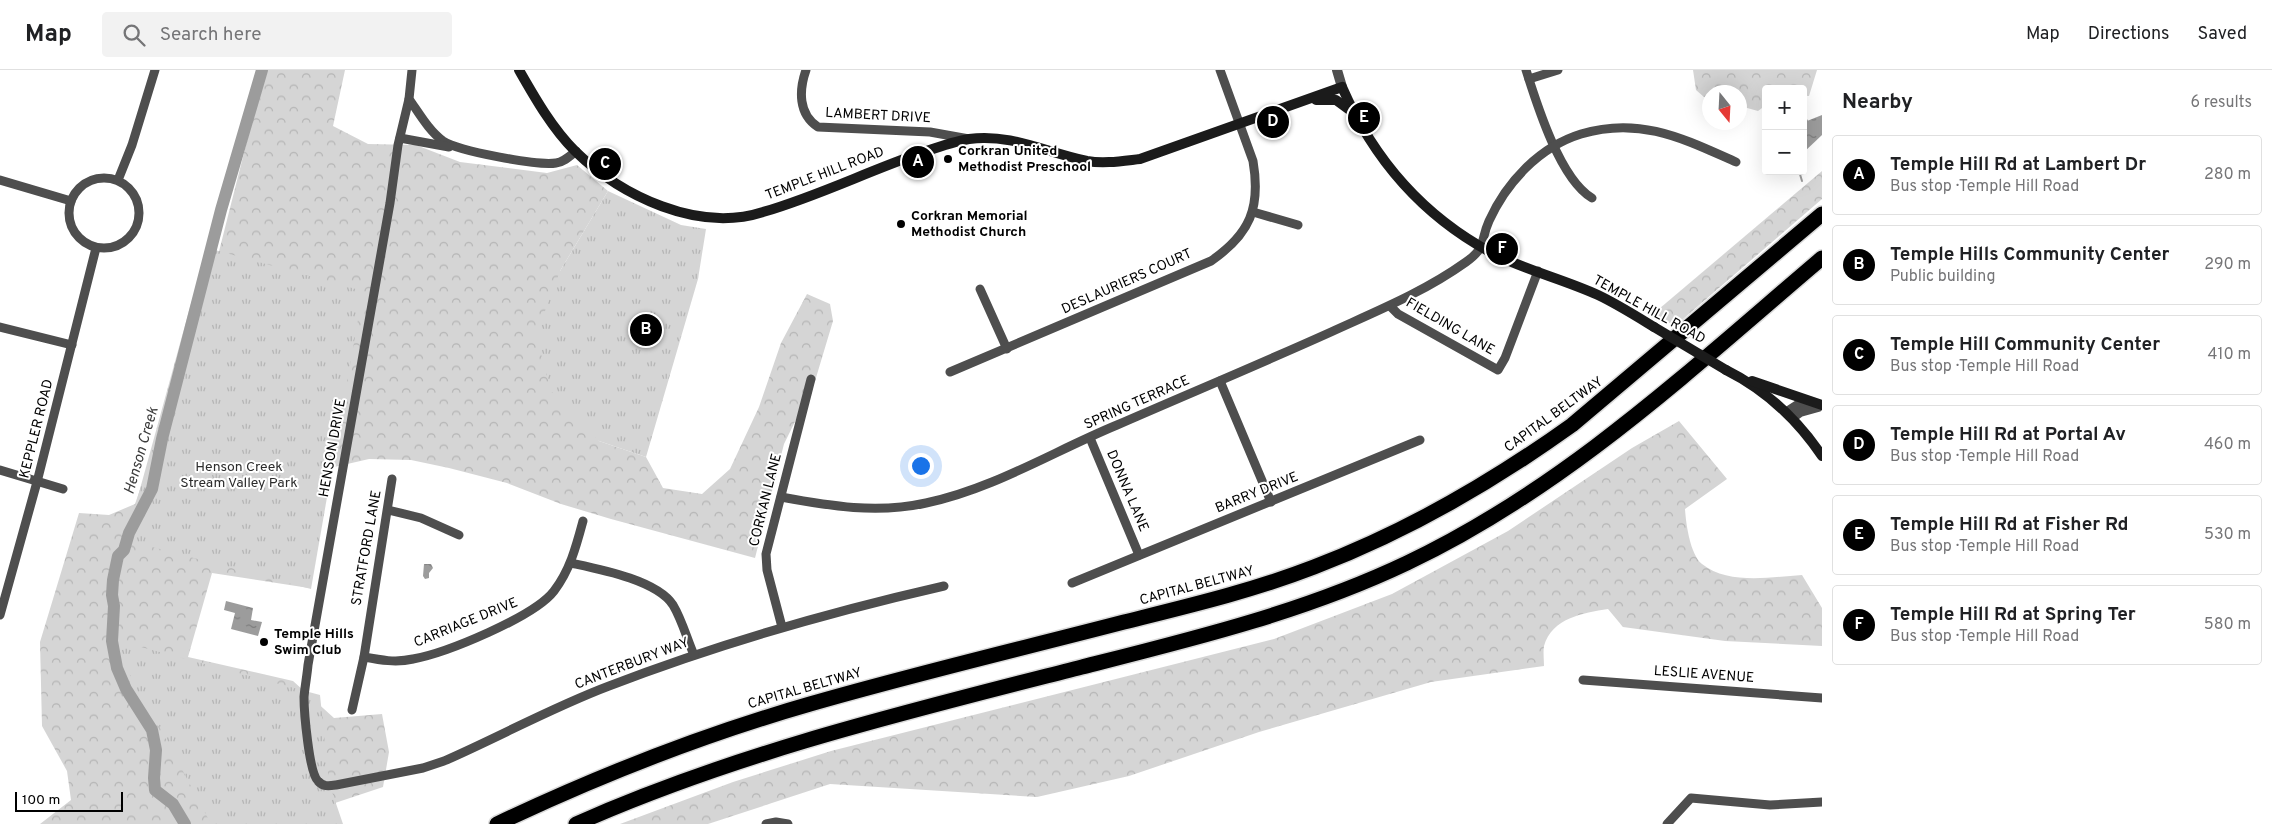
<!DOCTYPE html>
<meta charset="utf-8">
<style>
body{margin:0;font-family:Overpass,sans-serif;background:#f2f2f2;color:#202124}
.controls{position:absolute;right:15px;top:15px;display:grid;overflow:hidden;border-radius:5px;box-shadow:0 5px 20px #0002}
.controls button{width:45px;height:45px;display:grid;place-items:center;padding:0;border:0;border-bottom:1px solid #e0e0e0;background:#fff;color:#202124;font:25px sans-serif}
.compass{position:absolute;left:1702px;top:15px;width:45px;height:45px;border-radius:50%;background:#fff;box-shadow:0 5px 20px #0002;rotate:162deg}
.scale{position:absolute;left:15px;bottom:12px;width:108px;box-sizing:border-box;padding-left:5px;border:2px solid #000;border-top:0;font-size:14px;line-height:18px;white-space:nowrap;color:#000;-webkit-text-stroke:4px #fff;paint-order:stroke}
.you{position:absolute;left:920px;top:395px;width:18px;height:18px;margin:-12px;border:4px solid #fff;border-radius:50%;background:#1a73e8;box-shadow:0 0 0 8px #1a73e833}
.badge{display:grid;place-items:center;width:32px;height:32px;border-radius:50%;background:#000;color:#fff;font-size:16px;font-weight:700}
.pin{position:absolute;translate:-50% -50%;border:2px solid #fff;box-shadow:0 1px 5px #0006}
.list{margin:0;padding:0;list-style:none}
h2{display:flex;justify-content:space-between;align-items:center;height:65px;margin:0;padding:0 20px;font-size:21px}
h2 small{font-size:16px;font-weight:400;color:#757577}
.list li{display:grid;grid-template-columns:32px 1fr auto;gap:15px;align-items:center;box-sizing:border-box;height:80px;margin:0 10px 10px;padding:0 10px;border:1px solid #e0e0e0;border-radius:5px}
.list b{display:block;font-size:19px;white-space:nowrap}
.list p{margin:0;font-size:16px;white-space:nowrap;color:#757577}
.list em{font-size:16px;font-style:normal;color:#757577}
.icon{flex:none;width:28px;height:28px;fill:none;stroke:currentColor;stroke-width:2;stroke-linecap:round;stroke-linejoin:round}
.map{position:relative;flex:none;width:1822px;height:754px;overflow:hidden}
header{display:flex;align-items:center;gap:30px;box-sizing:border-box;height:70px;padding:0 25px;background:#fff;border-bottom:1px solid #e0e0e0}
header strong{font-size:24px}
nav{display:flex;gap:28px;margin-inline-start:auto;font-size:18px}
.search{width:350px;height:45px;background:#f2f2f2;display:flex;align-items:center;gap:12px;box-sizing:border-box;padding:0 18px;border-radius:5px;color:#757577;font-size:19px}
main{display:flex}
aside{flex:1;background:#fff}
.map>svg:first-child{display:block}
.forest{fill:url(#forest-crowns)}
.park{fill:url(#park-tufts)}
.water{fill:url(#water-ripples)}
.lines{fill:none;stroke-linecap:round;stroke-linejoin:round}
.stream{stroke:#9c9c9c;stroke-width:2}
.river{stroke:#9c9c9c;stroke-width:12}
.motorway-casing{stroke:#dbdbdb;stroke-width:18}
.minor{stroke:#4e4e4e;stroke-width:9}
.tertiary{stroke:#4e4e4e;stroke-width:10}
.secondary{stroke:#1b1b1b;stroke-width:10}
.motorway{stroke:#000;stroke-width:15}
.secondary-bridge{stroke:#1b1b1b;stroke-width:10}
.poi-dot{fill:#000;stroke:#fff;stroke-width:2}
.labels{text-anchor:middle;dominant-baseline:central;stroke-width:4;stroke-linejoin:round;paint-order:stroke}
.street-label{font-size:14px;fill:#000;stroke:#fff}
.poi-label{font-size:14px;font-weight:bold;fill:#000;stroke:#fff;text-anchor:start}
.park-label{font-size:14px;fill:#2c2c2c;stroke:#fff}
.water-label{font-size:15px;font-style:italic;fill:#3d3d3d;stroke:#fff}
</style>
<header>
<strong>Map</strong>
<div class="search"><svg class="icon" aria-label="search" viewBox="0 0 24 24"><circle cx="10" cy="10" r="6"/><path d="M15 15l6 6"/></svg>Search here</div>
<nav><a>Map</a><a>Directions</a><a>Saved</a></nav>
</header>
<main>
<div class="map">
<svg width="1822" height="754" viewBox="0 0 1822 754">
<defs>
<pattern id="forest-crowns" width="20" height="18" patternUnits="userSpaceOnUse" patternTransform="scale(1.25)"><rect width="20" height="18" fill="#d5d5d5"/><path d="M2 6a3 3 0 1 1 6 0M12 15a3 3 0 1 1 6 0" fill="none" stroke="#b5b5b5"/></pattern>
<pattern id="park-tufts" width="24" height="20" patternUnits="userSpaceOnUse" patternTransform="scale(1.25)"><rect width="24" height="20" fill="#d5d5d5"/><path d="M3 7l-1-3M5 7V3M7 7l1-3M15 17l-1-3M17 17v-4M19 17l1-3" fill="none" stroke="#b5b5b5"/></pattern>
<pattern id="water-ripples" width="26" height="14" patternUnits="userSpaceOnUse" patternTransform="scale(1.25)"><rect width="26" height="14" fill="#9c9c9c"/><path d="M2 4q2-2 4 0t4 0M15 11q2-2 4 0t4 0" fill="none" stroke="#7d7d7d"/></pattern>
</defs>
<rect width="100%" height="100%" fill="#fff"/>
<g class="forest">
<path d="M265,0H345L333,56L368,74L416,75L460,92L547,103L577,95L608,121L560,201L599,371L646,387L663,418L702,424L730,399L759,337L781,273L807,224L830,234L833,251L815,311L784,374L755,488L611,449L561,434L507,413L449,398L411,390L369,389L330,398L309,518L212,503L188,587L293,611L334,648L382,644L389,682L383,717L317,739L323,754H40L71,730L67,701L42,656L40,572L79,443L109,445L135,434L211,213Z"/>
<path d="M1693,0H1817L1809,26L1803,25V19H1766V35L1758,41L1740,36V22H1710L1709,29L1704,27L1696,20Z"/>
<path d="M1822,101V129L1675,256L1653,244Z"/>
<path d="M1679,351L1727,409L1685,439C1686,454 1690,484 1702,494C1728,515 1771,507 1802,505L1822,538V576L1725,571L1623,557L1608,539C1583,543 1552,548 1544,576C1543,582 1544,590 1544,596L1431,612L1259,662L1129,706L1037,727L830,714L708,754H620L733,712L831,681L1274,569L1392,524L1508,461L1632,378Z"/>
</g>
<g class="park">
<path d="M608,121L681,155L706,159L698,209L646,387L599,371L551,321L536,265L560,201Z"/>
<path d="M208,178L363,221L311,519L126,470L190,237Z"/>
<path d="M111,569L320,625L329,713L343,754H211L150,639L136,636L129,609H132Z"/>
</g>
<g class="water">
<path d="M1822,45V65L1803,83V55L1807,51Z"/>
<path d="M424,494H431L433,498L429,503V508L425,509L423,506Z"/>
<path d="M226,531L253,538L251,550L262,552L258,566L231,559L235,543L224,540Z"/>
</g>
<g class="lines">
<g class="stream">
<path d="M1803,29L1804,28"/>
<path d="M1803,44L1807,51"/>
<path d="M1799,101L1802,111"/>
</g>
<path class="river" d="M185,754L173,734L155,720L154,708L156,680L152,660L126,619L117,598L112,571L114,536L112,525L113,510L118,486L124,480L129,463L152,419L162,369L221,140L262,0"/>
<g class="motorway-casing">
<g id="motorway">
<path d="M497,754C598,706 702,665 810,634C914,604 1020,579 1124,552C1188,536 1252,521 1314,497C1406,462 1491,413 1572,355L1822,144"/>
<path d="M576,754C738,682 910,641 1082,597C1193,569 1304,542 1407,493C1565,418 1690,300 1822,188"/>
</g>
</g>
<g class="minor">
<path d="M412,0L409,29C419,43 429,61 443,71C458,81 538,96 556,93C564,92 570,86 576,81"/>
<path d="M806,0C799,20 798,44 818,57L930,62L969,69"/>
<path d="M1526,0C1537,35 1560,109 1592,128"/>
<path d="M1529,9L1558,0"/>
<path d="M409,29L398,75L390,133L308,595C307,606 305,616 304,627C304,641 309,703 318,711C323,717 329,716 336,715L423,698L444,691C499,667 553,637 609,616C718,574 830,542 944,516"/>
<path d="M400,68L449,77"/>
<circle cx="104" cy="143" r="35"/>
<path d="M0,110L71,131"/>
<path d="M118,110L132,75L155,0"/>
<path d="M1253,142L1298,155"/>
<path d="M980,219L1007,279"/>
<path d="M1390,236L1398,244L1498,300L1505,288L1538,201"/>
<path d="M0,257L72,275"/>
<path d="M950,302L1211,191C1250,164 1261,138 1253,91L1220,0"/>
<path d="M1220,311L1271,432"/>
<path d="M1090,368L1139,485"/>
<path d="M0,400L63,419"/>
<path d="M781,427C830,436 877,444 926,433C993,419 1054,381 1117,355C1188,324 1260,294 1331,262C1377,241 1424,222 1466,192C1487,177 1480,171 1489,151C1506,113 1539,77 1581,64C1640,46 1684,69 1736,92"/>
<path d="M388,440L421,448L459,465"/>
<path d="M571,493C599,499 657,510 673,535C682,550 687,569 694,585"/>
<path d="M1072,513L1420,370"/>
<path d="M0,545L37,412L96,178"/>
<path d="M782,557L767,500L766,484L811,309"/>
<path d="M364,587C380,590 396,593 413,589C446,583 534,547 554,521C570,500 576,477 583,451"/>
<path d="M1583,610L1822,628"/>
<path d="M352,640L364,587L392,409"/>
<path d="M766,754L776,752L788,754"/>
<path d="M1667,754L1691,728L1770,735L1822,732"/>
</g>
<g class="tertiary">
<path d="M1337,0L1342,17"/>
<path d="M1787,342L1801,333H1814"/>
<path d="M1792,348L1800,342L1818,337"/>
</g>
<g class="secondary">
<path d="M519,0C535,28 552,58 575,81C621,126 698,163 763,142C815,127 864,103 915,85C933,79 951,72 969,69C1011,63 1047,83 1087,91C1104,94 1122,91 1140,89L1342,17C1373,88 1423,146 1492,183C1525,200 1563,209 1598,225C1617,234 1636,246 1654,257"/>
<path d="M1316,30H1336L1351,41"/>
<path d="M1726,300C1766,320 1797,349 1822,386"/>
<path d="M1752,311L1822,335"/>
</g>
<use href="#motorway" class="motorway"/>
<path class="secondary-bridge" d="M1654,257L1726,300"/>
</g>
<g class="poi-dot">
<circle cx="948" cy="89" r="5"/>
<circle cx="901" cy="154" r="5"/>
<circle cx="264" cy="572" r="5"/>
</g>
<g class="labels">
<g class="street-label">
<text transform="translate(878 46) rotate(3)">LAMBERT DRIVE</text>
<text transform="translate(825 104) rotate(-21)">TEMPLE HILL ROAD</text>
<text transform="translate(1127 212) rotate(-24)">DESLAURIERS COURT</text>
<text transform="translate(1649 240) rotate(29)">TEMPLE HILL ROAD</text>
<text transform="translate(1450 257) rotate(30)">FIELDING LANE</text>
<text transform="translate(1137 333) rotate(-24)">SPRING TERRACE</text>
<text transform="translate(1554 345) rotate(-36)">CAPITAL BELTWAY</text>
<text transform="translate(37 359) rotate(-76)">KEPPLER ROAD</text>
<text transform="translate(333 378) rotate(-80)">HENSON DRIVE</text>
<text transform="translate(1127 421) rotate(67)">DONNA LANE</text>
<text transform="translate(1257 423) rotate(-22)">BARRY DRIVE</text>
<text transform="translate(766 430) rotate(-76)">CORKAN LANE</text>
<text transform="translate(367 478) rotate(-80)">STRATFORD LANE</text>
<text transform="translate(1197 516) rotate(-15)">CAPITAL BELTWAY</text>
<text transform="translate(466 553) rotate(-22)">CARRIAGE DRIVE</text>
<text transform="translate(632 594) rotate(-21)">CANTERBURY WAY</text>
<text transform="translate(1704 605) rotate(4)">LESLIE AVENUE</text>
<text transform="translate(805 619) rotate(-16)">CAPITAL BELTWAY</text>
</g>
<g class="poi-label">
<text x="958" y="81">Corkran United<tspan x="958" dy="16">Methodist Preschool</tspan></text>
<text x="911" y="146">Corkran Memorial<tspan x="911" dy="16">Methodist Church</tspan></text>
<text x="274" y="564">Temple Hills<tspan x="274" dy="16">Swim Club</tspan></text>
</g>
<g class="park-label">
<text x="239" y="397">Henson Creek<tspan x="239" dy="16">Stream Valley Park</tspan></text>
</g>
<g class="water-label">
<text transform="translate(142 381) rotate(-74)">Henson Creek</text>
</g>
</g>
</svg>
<div class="controls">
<button>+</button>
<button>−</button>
</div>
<svg class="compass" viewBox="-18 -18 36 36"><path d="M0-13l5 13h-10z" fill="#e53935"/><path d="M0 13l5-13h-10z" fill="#757577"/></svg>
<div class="scale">100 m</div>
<div class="you"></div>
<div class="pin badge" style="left:918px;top:92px">A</div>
<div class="pin badge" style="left:646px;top:260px">B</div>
<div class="pin badge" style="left:605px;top:94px">C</div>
<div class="pin badge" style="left:1273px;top:52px">D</div>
<div class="pin badge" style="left:1364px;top:48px">E</div>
<div class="pin badge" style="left:1502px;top:179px">F</div>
</div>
<aside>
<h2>Nearby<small>6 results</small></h2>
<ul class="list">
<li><span class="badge">A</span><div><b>Temple Hill Rd at Lambert Dr</b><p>Bus stop · Temple Hill Road</p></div><em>280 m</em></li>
<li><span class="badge">B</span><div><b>Temple Hills Community Center</b><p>Public building</p></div><em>290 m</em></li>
<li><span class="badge">C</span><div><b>Temple Hill Community Center</b><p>Bus stop · Temple Hill Road</p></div><em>410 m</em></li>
<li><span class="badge">D</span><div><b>Temple Hill Rd at Portal Av</b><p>Bus stop · Temple Hill Road</p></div><em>460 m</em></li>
<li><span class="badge">E</span><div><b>Temple Hill Rd at Fisher Rd</b><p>Bus stop · Temple Hill Road</p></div><em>530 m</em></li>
<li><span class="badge">F</span><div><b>Temple Hill Rd at Spring Ter</b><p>Bus stop · Temple Hill Road</p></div><em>580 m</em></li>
</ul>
</aside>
</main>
